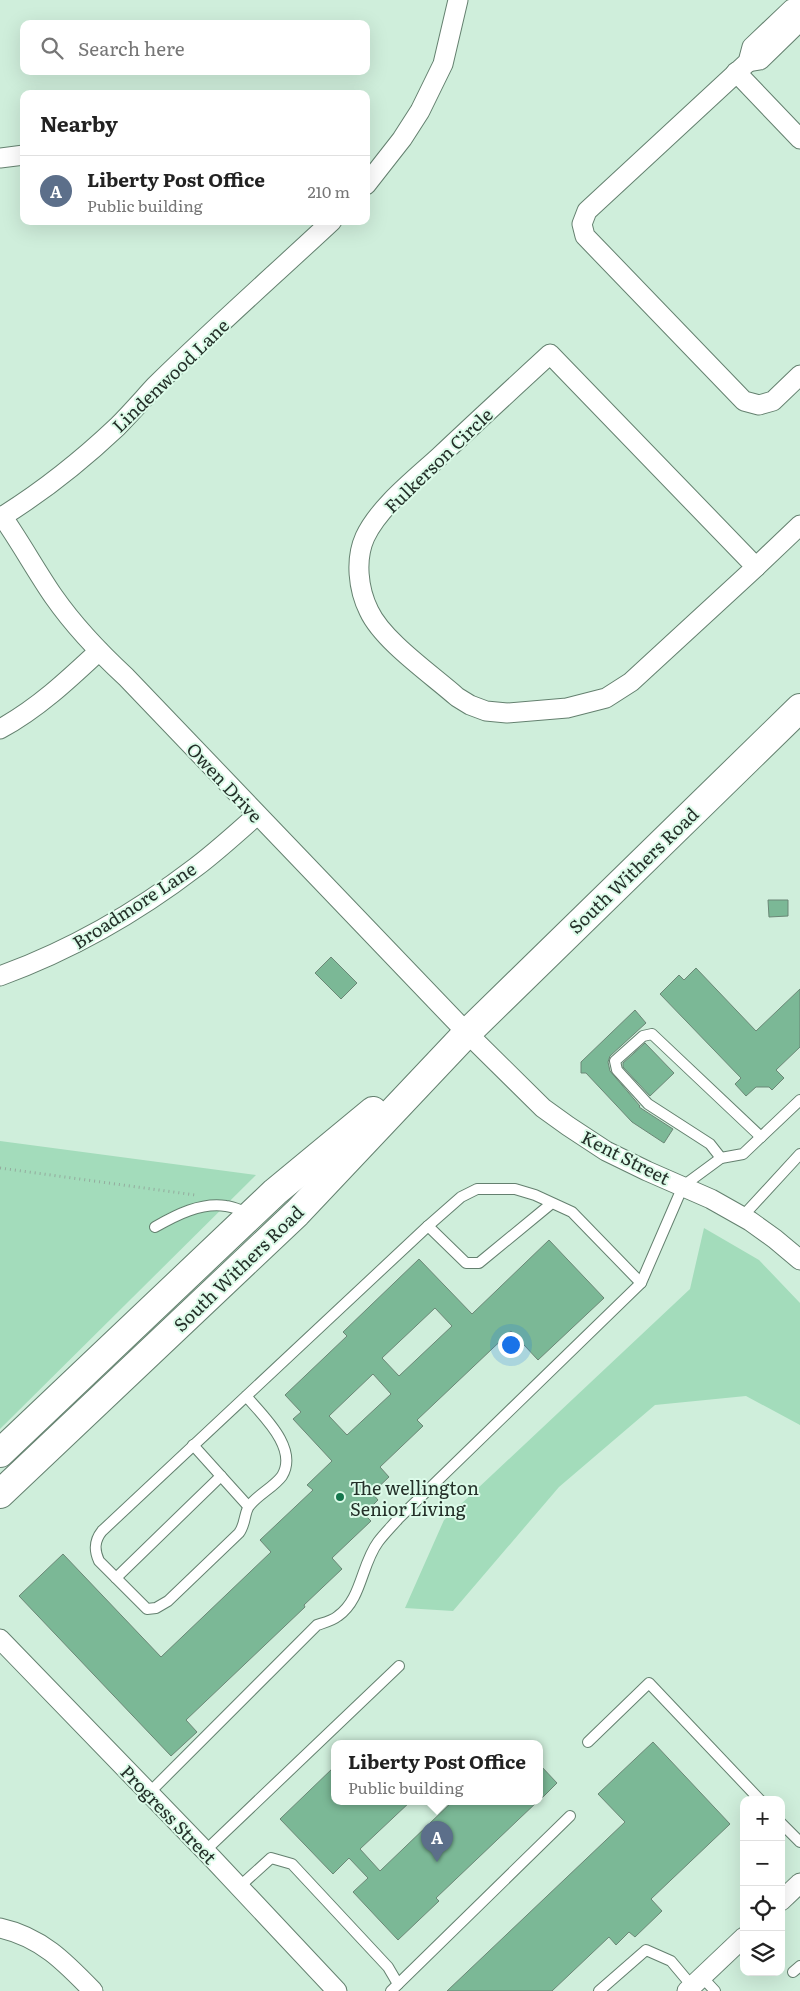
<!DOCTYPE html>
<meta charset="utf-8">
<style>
body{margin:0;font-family:Literata,serif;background:#f2f2f2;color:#222}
.controls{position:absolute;right:15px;bottom:15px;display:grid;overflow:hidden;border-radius:10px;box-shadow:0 5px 20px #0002}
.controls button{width:45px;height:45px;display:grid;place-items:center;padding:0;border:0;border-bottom:1px solid #e0e0e0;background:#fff;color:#222;font:25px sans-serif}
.you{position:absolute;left:510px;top:1344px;width:18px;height:18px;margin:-12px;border:4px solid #fff;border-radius:50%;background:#1a73e8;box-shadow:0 0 0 8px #1a73e833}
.badge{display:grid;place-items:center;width:32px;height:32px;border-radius:50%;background:#15764d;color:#fff;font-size:16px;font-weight:700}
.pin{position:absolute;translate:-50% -41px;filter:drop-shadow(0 1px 2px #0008)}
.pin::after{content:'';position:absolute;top:26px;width:18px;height:15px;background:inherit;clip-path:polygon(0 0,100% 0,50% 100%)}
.popup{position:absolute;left:331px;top:1740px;width:212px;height:65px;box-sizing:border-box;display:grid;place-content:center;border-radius:10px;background:#fff;filter:drop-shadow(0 1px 4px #0005);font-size:16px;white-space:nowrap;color:#767676}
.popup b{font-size:19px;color:#222}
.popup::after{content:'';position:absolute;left:50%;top:100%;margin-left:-10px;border:10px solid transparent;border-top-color:#fff}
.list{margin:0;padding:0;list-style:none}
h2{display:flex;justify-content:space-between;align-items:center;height:65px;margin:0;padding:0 20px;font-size:21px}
h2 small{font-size:16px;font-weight:400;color:#767676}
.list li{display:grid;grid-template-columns:32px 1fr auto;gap:15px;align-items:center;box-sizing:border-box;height:70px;padding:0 20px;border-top:1px solid #e0e0e0}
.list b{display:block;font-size:19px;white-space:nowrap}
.list p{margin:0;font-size:16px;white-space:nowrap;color:#767676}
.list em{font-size:16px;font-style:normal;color:#767676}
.icon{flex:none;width:28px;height:28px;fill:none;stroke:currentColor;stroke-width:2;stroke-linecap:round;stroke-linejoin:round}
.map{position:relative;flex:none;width:800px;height:1991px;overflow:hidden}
.search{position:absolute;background:#fff;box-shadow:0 5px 20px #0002;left:20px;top:20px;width:350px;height:55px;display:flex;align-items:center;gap:12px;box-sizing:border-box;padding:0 18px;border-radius:10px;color:#767676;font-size:19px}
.panel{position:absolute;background:#fff;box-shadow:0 5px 20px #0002;left:20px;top:90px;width:350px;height:135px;border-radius:10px}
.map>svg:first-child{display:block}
.green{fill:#a3dcbb}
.building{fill:#7bb896;stroke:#6b8776;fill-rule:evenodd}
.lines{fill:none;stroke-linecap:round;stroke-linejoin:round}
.lane-casing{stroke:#64806f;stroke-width:12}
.street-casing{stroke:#64806f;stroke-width:21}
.secondary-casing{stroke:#64806f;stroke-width:30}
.path{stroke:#93ab9d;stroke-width:3;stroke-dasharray:1 4;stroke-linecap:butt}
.lane{stroke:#fff;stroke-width:10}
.street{stroke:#fff;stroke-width:19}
.secondary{stroke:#fff;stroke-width:28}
.poi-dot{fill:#15764d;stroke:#dcfbe9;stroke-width:2}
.labels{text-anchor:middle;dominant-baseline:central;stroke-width:4;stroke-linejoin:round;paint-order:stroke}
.street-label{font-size:18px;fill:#243029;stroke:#dcfbe9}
.poi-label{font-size:18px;fill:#243029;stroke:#dcfbe9;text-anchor:start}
</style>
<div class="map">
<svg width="800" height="1991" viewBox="0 0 800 1991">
<rect width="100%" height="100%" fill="#cfeedb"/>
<g class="green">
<path d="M0,1141L256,1175L0,1429Z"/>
<path d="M704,1228L759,1260L800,1303V1425L746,1396L655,1405L559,1487L453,1611L405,1608L444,1520L690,1289Z"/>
</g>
<g class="building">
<path d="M768,900H788V916L769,917Z"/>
<path d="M331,957L357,983L341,999L315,973Z"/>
<path d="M696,968L756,1031L800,989V1047L776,1070L784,1078L772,1090L769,1087H756L746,1096L735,1084L741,1078L660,994L679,975L684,980Z"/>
<path d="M635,1010L646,1023L610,1056L608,1062L610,1071L640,1106L639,1107L673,1129L664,1143L632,1122L586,1073H581V1062Z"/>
<path d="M645,1043L674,1073L650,1096L623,1067V1063Z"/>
<path d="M549,1240L604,1298L538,1360L511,1331L417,1420L423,1426L380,1467L389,1477L372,1493L378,1500L364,1514L371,1521L332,1558L342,1569L304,1605L305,1607L186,1720L197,1732L171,1756L19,1596L63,1554L161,1657L271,1552L260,1540L313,1490L307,1485L332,1461L293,1419L301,1412L285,1395L347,1336L343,1332L419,1259L472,1314ZM435,1308L452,1326L399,1376L382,1358ZM373,1374L391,1394L347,1435L329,1416Z"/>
<path d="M653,1742L730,1824L651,1899L662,1911L635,1937L629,1932L616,1945L609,1937L552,1991H447L625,1822L598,1794Z"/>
<path d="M540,1765L557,1783L540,1800Z"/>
<path d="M334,1767V1801H411L360,1849L380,1871L453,1801H538L436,1898L439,1901L398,1940L353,1892L368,1878L349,1858L333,1874L280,1819Z"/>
</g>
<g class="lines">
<g class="lane-casing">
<g id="lane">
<path d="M721,1158L710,1144L648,1104L617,1070L615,1061L643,1036L652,1034L761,1137"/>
<path d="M552,1203L479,1263H466L428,1226L461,1197L477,1189H515L535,1195L572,1212L641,1283"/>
<path d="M742,1217L800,1154"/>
<path d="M155,1227C176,1215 201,1202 226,1206C234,1207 242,1211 249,1213"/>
<path d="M246,1396C262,1415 299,1448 282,1476C274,1487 259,1494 250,1505C244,1511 246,1524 239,1533L168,1601L156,1608L147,1609L99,1561C94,1550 94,1541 102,1531L428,1226"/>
<path d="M193,1445L248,1506"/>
<path d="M116,1578L221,1476"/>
<path d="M588,1742L649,1683L760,1800"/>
<path d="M149,1793L317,1625C323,1623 332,1621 338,1616C362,1599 361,1565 378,1542C384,1534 392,1526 398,1519L641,1283L683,1186L721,1158L743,1154L800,1100"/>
<path d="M781,1823L800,1842"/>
<path d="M205,1851L399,1666"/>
<path d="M239,1887L271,1858L292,1864L388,1967L398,1984"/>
<path d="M793,1972L800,1966"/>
<path d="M702,1977L715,1991"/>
<path d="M391,1991L570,1816"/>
<path d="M599,1991L646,1950L671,1961L692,1986"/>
</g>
</g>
<g class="street-casing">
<g id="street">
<path d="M800,8L792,9L752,47L748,62L587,211L582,224L585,236L744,401L759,405L773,401L800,375"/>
<path d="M748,62L760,60L800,21"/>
<path d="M736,72L800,139"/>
<path d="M0,158L24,155"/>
<path d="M366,185L402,139L420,111L443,64L458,0"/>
<path d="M550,354L756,567L631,682L606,698L567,708L507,713L486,711L470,705L457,697C431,674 383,641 369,611C358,589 355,559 365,537C379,507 415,479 439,457C476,422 513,388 550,354Z"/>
<path d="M2,516C21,543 36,571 54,597C75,627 99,652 126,677L467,1033L543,1108L568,1126L606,1151L647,1171L711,1199L750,1221L775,1239L800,1260"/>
<path d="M0,518C42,492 81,461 117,427C131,413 143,399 156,385C213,329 273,276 332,221"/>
<path d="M756,567L800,525"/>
<path d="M0,729C37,709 68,680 99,651"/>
<path d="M0,976C71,950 136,913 196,867C217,851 237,833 257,815"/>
<path d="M0,1639L213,1859L337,1991"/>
<path d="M781,1901L800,1883"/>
<path d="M0,1928C41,1937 65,1962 93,1991"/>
<path d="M687,1991L744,1937"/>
</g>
</g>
<g class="secondary-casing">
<g id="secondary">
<path d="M0,1453L275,1192L373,1111"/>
<path d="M0,1494L297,1213L467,1033L800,708"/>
</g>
</g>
<path class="path" d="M0,1168L195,1195"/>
<use href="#lane" class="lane"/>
<use href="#street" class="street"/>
<use href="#secondary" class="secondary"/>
</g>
<circle class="poi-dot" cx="340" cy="1497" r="5"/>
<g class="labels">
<g class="street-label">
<text transform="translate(170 375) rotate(-44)">Lindenwood Lane</text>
<text transform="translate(438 460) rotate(-44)">Fulkerson Circle</text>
<text transform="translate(225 782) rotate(47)">Owen Drive</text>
<text transform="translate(633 870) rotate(-44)">South Withers Road</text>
<text transform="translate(134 905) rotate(-33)">Broadmore Lane</text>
<text transform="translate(626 1157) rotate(27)">Kent Street</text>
<text transform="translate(238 1268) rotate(-44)">South Withers Road</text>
<text transform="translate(169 1814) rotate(46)">Progress Street</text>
</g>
<g class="poi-label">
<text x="350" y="1487">The wellington<tspan x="350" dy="21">Senior Living</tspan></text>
</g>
</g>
</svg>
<div class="controls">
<button>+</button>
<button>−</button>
<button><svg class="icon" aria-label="locate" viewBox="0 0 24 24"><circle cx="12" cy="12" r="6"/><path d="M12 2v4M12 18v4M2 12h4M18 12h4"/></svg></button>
<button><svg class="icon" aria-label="layers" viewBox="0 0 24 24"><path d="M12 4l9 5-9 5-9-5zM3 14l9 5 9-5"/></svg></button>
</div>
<div class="you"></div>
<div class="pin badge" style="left:437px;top:1862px;background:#5c6f8a">A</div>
<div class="popup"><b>Liberty Post Office</b>Public building</div>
<div class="search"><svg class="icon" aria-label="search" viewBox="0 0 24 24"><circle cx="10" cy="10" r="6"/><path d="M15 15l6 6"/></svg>Search here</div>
<section class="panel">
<h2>Nearby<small></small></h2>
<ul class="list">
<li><span class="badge" style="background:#5c6f8a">A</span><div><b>Liberty Post Office</b><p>Public building</p></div><em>210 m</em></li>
</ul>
</section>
</div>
